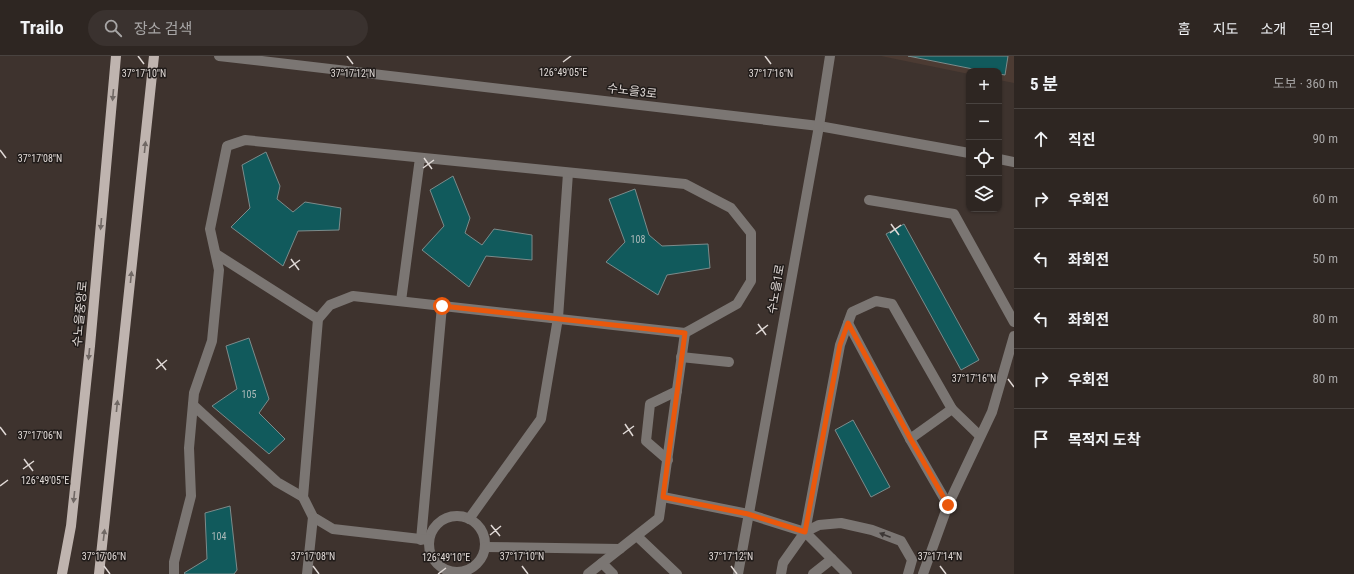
<!DOCTYPE html>
<html lang="ko">
<meta charset="utf-8">
<style>
body{margin:0;font-family:"Roboto Condensed","Noto Sans KR",sans-serif;background:#3a322f;color:#f1f3f6}
.controls{position:absolute;right:12px;top:12px;display:grid;overflow:hidden;border-radius:8px;box-shadow:0 1px 3px #0004}
.controls button{width:36px;height:36px;display:grid;place-items:center;padding:0;border:0;border-bottom:1px solid #494340;background:#2e2622;color:#f1f3f6;font:20px sans-serif}
.stop{position:absolute;width:12px;height:12px;margin:-9px;border:3px solid #ea580c;border-radius:50%;background:#fff}
.stop.end{background:#ea580c;border-color:#fff;box-shadow:0 1px 4px #0008}
.list{margin:0;padding:0;list-style:none}
h2{display:flex;justify-content:space-between;align-items:center;height:52px;margin:0;padding:0 16px;font-size:17px}
h2 small{font-size:13px;font-weight:400;color:#a7a5a5}
.list li{display:grid;grid-template-columns:26px 1fr auto;gap:12px;align-items:center;box-sizing:border-box;height:60px;padding:0 16px;border-top:1px solid #494340}
.list b{display:block;font-size:15px;white-space:nowrap}
.list em{font-size:13px;font-style:normal;color:#a7a5a5}
.icon{flex:none;width:22px;height:22px;fill:none;stroke:currentColor;stroke-width:2;stroke-linecap:round;stroke-linejoin:round}
.map{position:relative;flex:none;width:1014px;height:518px;overflow:hidden}
header{display:flex;align-items:center;gap:24px;box-sizing:border-box;height:56px;padding:0 20px;background:#2e2622;border-bottom:1px solid #494340}
header strong{font-size:19px}
nav{display:flex;gap:22px;margin-inline-start:auto;font-size:14px}
.search{width:280px;height:36px;background:#3a322f;display:flex;align-items:center;gap:10px;box-sizing:border-box;padding:0 14px;border-radius:22px;color:#a7a5a5;font-size:15px}
main{display:flex}
aside{flex:1;background:#2e2622}
.map>svg:first-child{display:block}
.built{fill:#4c3b33}
.building{fill:#115a5c;stroke:#7c8b8b}
.lines{fill:none;stroke-linecap:round;stroke-linejoin:round}
.minor{stroke:#7b7673;stroke-width:10}
.major{stroke:#bfb4af;stroke-width:10}
.oneway{fill:#706864}
.oneway2{fill:#3c3735}
.route{stroke:#ea580c;stroke-width:5}
.ticks{fill:none;stroke:#e0d9d6;stroke-width:1.5}
.labels{text-anchor:middle;dominant-baseline:central;stroke-width:3;stroke-linejoin:round;paint-order:stroke}
.number-label{font-size:10px;fill:#acb9b8}
.street-label{font-size:12px;fill:#e0d9d6;stroke:#211c1a}
.ticks-label{font-size:10px;text-anchor:middle;fill:#e0d9d6;stroke:#211c1a;stroke-width:3;stroke-linejoin:round;paint-order:stroke}
</style>
<header>
<strong>Trailo</strong>
<div class="search"><svg class="icon" aria-label="search" viewBox="0 0 24 24"><circle cx="10" cy="10" r="6"/><path d="M15 15l6 6"/></svg>장소 검색</div>
<nav><a>홈</a><a>지도</a><a>소개</a><a>문의</a></nav>
</header>
<main>
<div class="map">
<svg width="1014" height="518" viewBox="0 0 1014 518">
<rect width="100%" height="100%" fill="#3e332e"/>
<path class="built" d="M881,0H1014V27L999,24V15H969V18Z"/>
<g class="building">
<path d="M908,0H1008L1005,19L999,18V15H983Z"/>
<path d="M266,96L280,130L277,143L293,156L305,146L341,152L339,174L298,175L283,210L231,171L250,152L242,109Z"/>
<path d="M453,120L470,162L465,177L482,189L494,173L532,179V204L486,200L469,231L422,194L444,170L430,134Z"/>
<path d="M635,133L649,179L662,190L708,188L710,212L667,219L658,239L606,206L625,186L609,143Z"/>
<path d="M904,168L979,304L961,314L886,178Z"/>
<path d="M249,282L269,343L259,357L285,383L269,398L212,350L237,333L226,290Z"/>
<path d="M853,364L890,431L871,441L835,374Z"/>
<path d="M230,450L237,514L234,518H185L184,517L207,503L205,457Z"/>
</g>
<g class="lines">
<g class="minor">
<path d="M219,0L819,70L969,97"/>
<path d="M999,103L1014,106"/>
<path d="M869,144L954,158L1014,266"/>
<path d="M216,198L318,263"/>
<path d="M401,245L420,102"/>
<path d="M848,267L910,383L948,449"/>
<path d="M681,301L729,306"/>
<path d="M193,349L277,426L303,441"/>
<path d="M910,383L952,353"/>
<path d="M668,404L646,385L650,348L677,335"/>
<path d="M663,441L748,458L805,476L847,518"/>
<circle cx="457" cy="488" r="28"/>
<path d="M469,463L541,363L558,262L568,117"/>
<path d="M805,476L819,469L841,467L872,474L901,485L912,504L908,518"/>
<path d="M637,480L677,518"/>
<path d="M421,484L442,250"/>
<path d="M485,491L620,493"/>
<path d="M602,507L613,518"/>
<path d="M174,518V506L191,440L189,392L194,337L212,285L219,214L210,173L227,90L245,84L685,128L731,152L751,177V225L737,248L685,277L353,240L330,249L318,263L303,441L313,461L333,473L429,484"/>
<path d="M307,518L313,461"/>
<path d="M588,518L659,462L685,277"/>
<path d="M738,518L819,70L830,0"/>
<path d="M781,518L783,507L805,476L840,289L852,256L876,245L892,248L952,353L980,380"/>
<path d="M813,518L832,503"/>
<path d="M923,518L948,449L992,356L1014,280"/>
</g>
<g class="major">
<path d="M62,518L71,470L90,290L116,0"/>
<path d="M99,518L154,0"/>
</g>
</g>
<defs><path id="oneway-solid" d="M-6-.8H1V-3.2L6.5 0L1 3.2V.8H-6Z"/></defs>
<g class="oneway">
<use href="#oneway-solid" transform="translate(113 39) rotate(95)"/>
<use href="#oneway-solid" transform="translate(145 91) rotate(-84)"/>
<use href="#oneway-solid" transform="translate(101 168) rotate(95)"/>
<use href="#oneway-solid" transform="translate(131 221) rotate(-84)"/>
<use href="#oneway-solid" transform="translate(89 298) rotate(96)"/>
<use href="#oneway-solid" transform="translate(117 350) rotate(-84)"/>
<use href="#oneway-solid" transform="translate(74 441) rotate(96)"/>
<use href="#oneway-solid" transform="translate(104 479) rotate(-83)"/>
</g>
<use class="oneway2" href="#oneway-solid" transform="translate(885 479) rotate(-159)"/>
<g class="lines">
<path class="route" d="M442,250L685,277L663,441L748,458L805,476L840,289L848,267L910,382L948,449"/>
</g>
<path class="ticks" d="M138,0L144,8M347,0L353,8M765,0L771,8M563,6L571,0M0,94L6,102M424,102L432,113M423,112L434,104M891,168L899,179M890,177L901,169M291,203L299,214M289,212L300,204M758,268L766,279M756,278L768,269M157,303L166,314M156,313L167,304M1008,323L1014,331M625,368L633,380M0,371L6,379M623,378L634,370M24,403L33,415M23,413L34,405M0,430L8,424M491,469L500,480M490,479L501,470M104,510L110,518M313,510L319,518M522,510L528,518M731,510L737,518M940,510L946,518M438,518L446,512"/>
<g class="labels">
<g class="number-label">
<text x="638" y="183">108</text>
<text x="249" y="338">105</text>
<text x="219" y="480">104</text>
</g>
<g class="street-label">
<text transform="translate(632 35) rotate(7)">수노을3로</text>
<text transform="translate(776 233) rotate(-80)">수노을1로</text>
<text transform="translate(80 258) rotate(-85)">수노을중앙로</text>
</g>
</g>
<g class="ticks-label">
<text x="563" y="20">126°49'05"E</text>
<text x="144" y="21">37°17'10"N</text>
<text x="353" y="21">37°17'12"N</text>
<text x="771" y="21">37°17'16"N</text>
<text x="40" y="106">37°17'08"N</text>
<text x="974" y="326">37°17'16"N</text>
<text x="40" y="383">37°17'06"N</text>
<text x="45" y="428">126°49'05"E</text>
<text x="104" y="504">37°17'06"N</text>
<text x="313" y="504">37°17'08"N</text>
<text x="522" y="504">37°17'10"N</text>
<text x="731" y="504">37°17'12"N</text>
<text x="940" y="504">37°17'14"N</text>
<text x="446" y="505">126°49'10"E</text>
</g>
</svg>
<div class="controls">
<button>+</button>
<button>−</button>
<button><svg class="icon" aria-label="locate" viewBox="0 0 24 24"><circle cx="12" cy="12" r="6"/><path d="M12 2v4M12 18v4M2 12h4M18 12h4"/></svg></button>
<button><svg class="icon" aria-label="layers" viewBox="0 0 24 24"><path d="M12 4l9 5-9 5-9-5zM3 14l9 5 9-5"/></svg></button>
</div>
<div class="stop" style="left:442px;top:250px"></div>
<div class="stop end" style="left:948px;top:449px"></div>
</div>
<aside>
<h2>5 분<small>도보 · 360 m</small></h2>
<ul class="list">
<li><svg class="icon" aria-label="ahead" viewBox="0 0 24 24"><path d="M12 20V5M6 11l6-6 6 6"/></svg><div><b>직진</b></div><em>90 m</em></li>
<li><svg class="icon" aria-label="right" viewBox="0 0 24 24"><path d="M7 20v-9h11M14 6l5 5-5 5"/></svg><div><b>우회전</b></div><em>60 m</em></li>
<li><svg class="icon" aria-label="left" viewBox="0 0 24 24"><path d="M17 20v-9H6M10 6l-5 5 5 5"/></svg><div><b>좌회전</b></div><em>50 m</em></li>
<li><svg class="icon" aria-label="left" viewBox="0 0 24 24"><path d="M17 20v-9H6M10 6l-5 5 5 5"/></svg><div><b>좌회전</b></div><em>80 m</em></li>
<li><svg class="icon" aria-label="right" viewBox="0 0 24 24"><path d="M7 20v-9h11M14 6l5 5-5 5"/></svg><div><b>우회전</b></div><em>80 m</em></li>
<li><svg class="icon" aria-label="arrive" viewBox="0 0 24 24"><path d="M6 21V4h12l-3 4 3 4H6"/></svg><div><b>목적지 도착</b></div></li>
</ul>
</aside>
</main>
